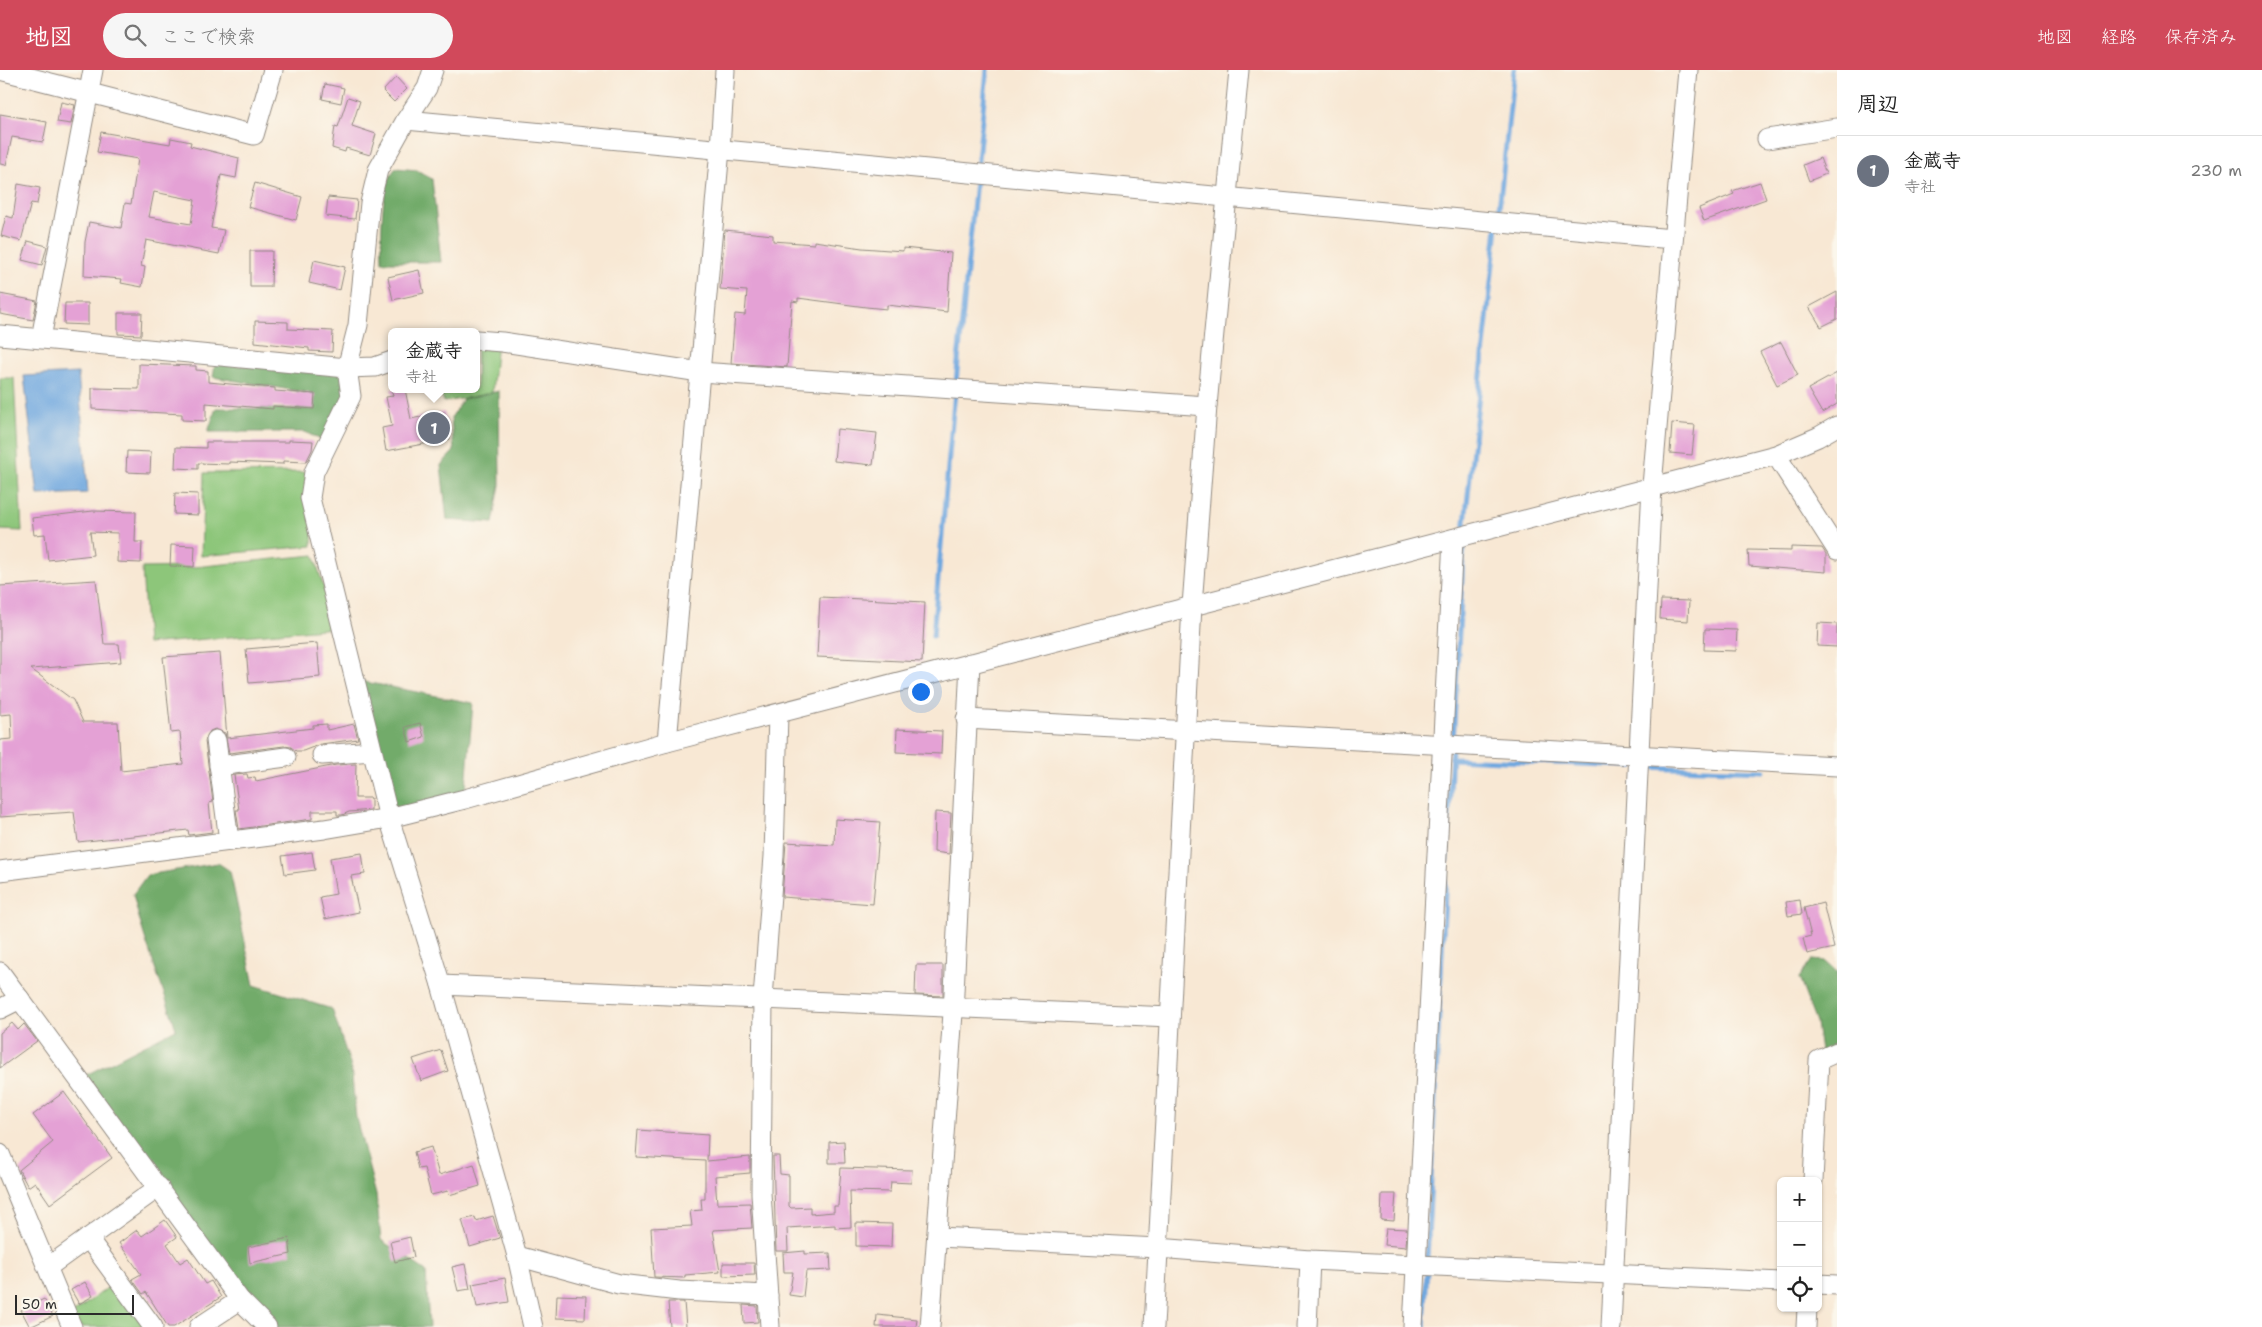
<!DOCTYPE html>
<html lang="ja">
<meta charset="utf-8">
<style>
body{margin:0;font-family:"Shantell Sans","Klee One",sans-serif;background:#f6f6f6;color:#222}
.controls{position:absolute;right:15px;bottom:15px;display:grid;overflow:hidden;border-radius:8px;box-shadow:0 1px 4px #0004}
.controls button{width:45px;height:45px;display:grid;place-items:center;padding:0;border:0;border-bottom:1px solid #e0e0e0;background:#fff;color:#222;font:25px sans-serif}
.scale{position:absolute;left:15px;bottom:12px;width:119px;box-sizing:border-box;padding-left:5px;border:2px solid #2b2b2b;border-top:0;font-size:14px;line-height:18px;white-space:nowrap;color:#2b2b2b;-webkit-text-stroke:4px #fbf7ec;paint-order:stroke}
.you{position:absolute;left:920px;top:621px;width:18px;height:18px;margin:-12px;border:4px solid #fff;border-radius:50%;background:#1a73e8;box-shadow:0 0 0 8px #1a73e833}
.badge{display:grid;place-items:center;width:32px;height:32px;border-radius:50%;background:#d1495b;color:#fff;font-size:16px;font-weight:700}
.pin{position:absolute;translate:-50% -50%;border:2px solid #fff;box-shadow:0 1px 5px #0006}
.popup{position:absolute;left:388px;top:258px;width:92px;height:65px;box-sizing:border-box;display:grid;place-content:center;border-radius:8px;background:#fff;filter:drop-shadow(0 1px 4px #0005);font-size:16px;white-space:nowrap;color:#767676}
.popup b{font-size:19px;color:#222}
.popup::after{content:'';position:absolute;left:50%;top:100%;margin-left:-10px;border:10px solid transparent;border-top-color:#fff}
.list{margin:0;padding:0;list-style:none}
h2{display:flex;justify-content:space-between;align-items:center;height:65px;margin:0;padding:0 20px;font-size:21px}
h2 small{font-size:16px;font-weight:400;color:#767676}
.list li{display:grid;grid-template-columns:32px 1fr auto;gap:15px;align-items:center;box-sizing:border-box;height:70px;padding:0 20px;border-top:1px solid #e0e0e0}
.list b{display:block;font-size:19px;white-space:nowrap}
.list p{margin:0;font-size:16px;white-space:nowrap;color:#767676}
.list em{font-size:16px;font-style:normal;color:#767676}
.icon{flex:none;width:28px;height:28px;fill:none;stroke:currentColor;stroke-width:2;stroke-linecap:round;stroke-linejoin:round}
.map{position:relative;flex:none;width:1837px;height:1257px;overflow:hidden}
header{display:flex;align-items:center;gap:30px;box-sizing:border-box;height:70px;padding:0 25px;background:#d1495b;color:#fff}
header strong{font-size:24px}
nav{display:flex;gap:28px;margin-inline-start:auto;font-size:18px}
.search{width:350px;height:45px;background:#f6f6f6;display:flex;align-items:center;gap:12px;box-sizing:border-box;padding:0 18px;border-radius:28px;color:#767676;font-size:19px}
main{display:flex}
aside{flex:1;background:#fff}
.map>svg:first-child{display:block}
.green{fill:#8dc67a;stroke:#5c7852}
.forest{fill:#72ab6a;stroke:#4e6b4a}
.water{fill:#71a8df;stroke:#4e6a85}
.lines{fill:none;stroke-linecap:round;stroke-linejoin:round}
.stream{stroke:#71a8df;stroke-width:5}
.building{fill:#e4a1d5;fill-rule:evenodd}
.minor-casing{stroke:#928a80;stroke-width:21}
.minor{stroke:#fff;stroke-width:19}
</style>
<header>
<strong>地図</strong>
<div class="search"><svg class="icon" aria-label="search" viewBox="0 0 24 24"><circle cx="10" cy="10" r="6"/><path d="M15 15l6 6"/></svg>ここで検索</div>
<nav><a>地図</a><a>経路</a><a>保存済み</a></nav>
</header>
<main>
<div class="map">
<svg width="1837" height="1257" viewBox="0 0 1837 1257">
<rect width="100%" height="100%" fill="#fbf7ec"/>
<filter id="ink" filterUnits="userSpaceOnUse"><feTurbulence type="fractalNoise" baseFrequency=".02" numOctaves="2"/><feDisplacementMap in="SourceGraphic" scale="10" xChannelSelector="R" yChannelSelector="G"/><feConvolveMatrix kernelMatrix="1 2 1 2 8 2 1 2 1" color-interpolation-filters="sRGB"/></filter>
<filter id="wash" filterUnits="userSpaceOnUse"><feTurbulence type="fractalNoise" baseFrequency=".0096" numOctaves="4" result="noise"/><feDisplacementMap in="SourceGraphic" scale="20" xChannelSelector="R" yChannelSelector="G"/><feGaussianBlur stdDeviation="1.12" result="paint"/><feColorMatrix in="noise" values="0 0 0 0 0 0 0 0 0 0 0 0 0 0 0 0 0 1.4 0 .05"/><feComposite in="paint" operator="in"/></filter>
<g filter="url(#wash)">
<rect width="100%" height="100%" fill="#f8e8d4"/>
<g class="green">
<path d="M477,270L497,272L492,323L444,332L440,319H476Z"/>
<path d="M0,308H14L22,461L0,460Z"/>
<path d="M314,402L312,476L201,486L204,403Z"/>
<path d="M314,485L336,558L147,574L142,498L194,497Z"/>
<path d="M118,1210L148,1257H72L68,1247Z"/>
</g>
<g class="forest">
<path d="M396,98L417,100L432,109L441,192H382C381,169 380,113 396,98Z"/>
<path d="M215,294L343,302L351,326L327,373L305,362H208L216,338L314,339L315,324L213,307Z"/>
<path d="M499,321L500,415L493,453L447,450L441,395L454,381L451,348L463,329Z"/>
<path d="M355,610L473,633L465,729L389,748Z"/>
<path d="M218,793L230,801L254,915L332,939L351,997L356,1048L376,1125L381,1170L426,1201L429,1257H267L86,1005L176,959C162,914 143,870 133,824L147,805Z"/>
<path d="M1812,890L1825,891L1837,902V983L1821,989L1816,953L1799,908Z"/>
</g>
<path class="water" d="M78,303L88,423L38,425L24,306Z"/>
<g class="lines">
<g class="stream">
<path d="M1498,149L1514,0"/>
<path d="M1464,462L1497,157"/>
<path d="M933,566L952,352L987,0"/>
<path d="M1453,672L1464,470"/>
<path d="M1452,689L1634,696"/>
<path d="M1642,697L1764,701"/>
<path d="M1427,1191L1452,680"/>
<path d="M1424,1257L1427,1199"/>
</g>
</g>
<g id="blocks">
<g class="building">
<path d="M396,7L407,19L394,32L383,21Z"/>
<path d="M325,14L344,18L341,33L322,29Z"/>
<path d="M348,27L360,31L352,56L376,64L370,85L346,78L345,82L332,78L335,56L338,57Z"/>
<path d="M61,32L75,35L71,54L57,52Z"/>
<path d="M0,44L47,52L43,72L12,67L6,95L0,94Z"/>
<path d="M101,62L170,74L171,68L191,72L190,76L239,88L236,108L221,105L211,158L224,160L219,184L146,170L141,196L145,197L142,217L121,213L122,209L84,206L85,172L89,152L121,158L125,133L131,134L138,89L97,82ZM154,122L195,130L191,154L149,147Z"/>
<path d="M1820,88L1826,104L1809,111L1803,95Z"/>
<path d="M1760,112L1766,129L1704,151L1699,138L1734,124L1732,121Z"/>
<path d="M255,113L302,127L296,150L248,137Z"/>
<path d="M18,114L40,118L37,134L31,133L21,171L1,166L6,146L13,148Z"/>
<path d="M328,127L357,130L355,149L326,146Z"/>
<path d="M725,160L773,165V171L814,174V171L862,178L903,181V178L951,183L947,242L887,235V239L866,237L798,228V232L792,231L787,297L731,293L735,244L745,245L747,221L720,219Z"/>
<path d="M28,171L47,176L42,195L22,190Z"/>
<path d="M250,181H272L271,217H250Z"/>
<path d="M314,190L345,197L340,220L309,213Z"/>
<path d="M419,200L424,223L393,230L388,207Z"/>
<path d="M1837,222V249L1821,257L1809,237Z"/>
<path d="M0,224L37,231L33,250L0,244Z"/>
<path d="M65,233H88V255L64,254Z"/>
<path d="M118,243H142L141,265L118,264Z"/>
<path d="M255,251L288,252V259L333,261L332,282L309,281V278L255,272Z"/>
<path d="M1781,272L1798,305L1777,315L1760,282Z"/>
<path d="M139,294L196,296V300L208,301V312L275,318V321L315,324L314,339L273,336V339L206,333V351L182,350V344L92,339V318L139,319Z"/>
<path d="M1837,303V334L1822,343L1808,319Z"/>
<path d="M391,319H405L411,349L444,342L450,369L386,381L382,358L392,356L386,327L393,326Z"/>
<path d="M1672,353L1695,355L1692,385L1670,383Z"/>
<path d="M837,359L877,363L873,395L834,391Z"/>
<path d="M289,370L313,371L312,380L306,392L283,391V394L229,392V394L198,393V399L175,398L176,377L206,378V372H289Z"/>
<path d="M127,381L151,382L150,403L126,402Z"/>
<path d="M175,423L198,424V445L174,444Z"/>
<path d="M93,441L136,442L135,472H142L141,493L117,492L118,463L90,462L93,485L48,490L45,464L34,465L32,448Z"/>
<path d="M171,475L195,476L194,497L170,496Z"/>
<path d="M1791,477L1822,478L1826,484V502L1749,496L1748,480L1791,481Z"/>
<path d="M96,510L104,574H119L121,592L31,599L73,630L83,652H118L121,701L183,694L180,662L171,663L163,587L220,583L227,668L313,658V655L327,654V660L354,654L358,669L321,674L303,681H296L291,677L284,676L229,683L225,663L215,659L210,661L205,671L213,732L209,733L212,762L189,765L188,760L78,772L74,742L0,747V670L12,669L11,644L0,645V516Z"/>
<path d="M820,527L925,532L922,592L817,587Z"/>
<path d="M1661,530L1689,531L1688,551L1660,549Z"/>
<path d="M1818,553L1837,554V577L1817,576Z"/>
<path d="M1705,559L1737,560L1736,581L1704,580Z"/>
<path d="M317,573L320,607L249,613L246,579Z"/>
<path d="M420,653L424,667L409,672L405,657Z"/>
<path d="M897,659L942,661L941,684L896,682Z"/>
<path d="M356,694L355,728H371V740L349,742L342,745H337V741H312V749L239,759L236,740H239L234,705L247,704L248,708L255,707L256,711L336,695Z"/>
<path d="M935,742L951,743L949,784L934,782Z"/>
<path d="M835,749L880,752L873,834L782,827L786,772L834,775Z"/>
<path d="M312,782L315,800L285,804L282,786Z"/>
<path d="M362,783L365,804L351,806L359,842L325,849L320,827L336,824L330,788Z"/>
<path d="M1800,830L1802,844L1788,846L1786,832Z"/>
<path d="M1823,833L1834,878L1807,884L1803,868L1811,866L1804,838Z"/>
<path d="M916,895H943V926L915,925Z"/>
<path d="M12,953L18,960L24,954L37,971L0,998V963Z"/>
<path d="M441,980L448,1001L421,1011L413,989Z"/>
<path d="M64,1022L112,1088L50,1134L35,1112L28,1117L19,1100L53,1072L33,1045Z"/>
<path d="M638,1060L708,1065L707,1091L750,1087V1103L715,1106L717,1134L750,1133L752,1158L713,1160L720,1202L685,1205V1208L654,1207L651,1158L692,1156L690,1141L702,1140L701,1129H705V1091L636,1087Z"/>
<path d="M844,1071L845,1093H829V1072Z"/>
<path d="M431,1077L439,1105L474,1094L480,1116L449,1125L448,1121L431,1125L424,1098L418,1099L414,1082Z"/>
<path d="M773,1086H779L780,1104L789,1105V1136L791,1138L810,1137V1144L834,1142V1136H838L841,1098L912,1100L911,1113L891,1112L890,1122L850,1121L851,1157L835,1158V1155L787,1158L788,1181H776Z"/>
<path d="M1382,1124H1396L1394,1151L1381,1150Z"/>
<path d="M493,1146L500,1168L470,1177L462,1150L475,1147L476,1151Z"/>
<path d="M165,1150L177,1167L167,1174L180,1193L188,1188L205,1214L211,1211L221,1227L174,1257H168L146,1222L143,1224L132,1209L141,1204L119,1173L137,1160L142,1166Z"/>
<path d="M856,1153L892,1154L891,1177L856,1176Z"/>
<path d="M1386,1158L1407,1159L1406,1177L1384,1175Z"/>
<path d="M410,1167L414,1187L395,1192L390,1172Z"/>
<path d="M289,1168L291,1184L250,1193L248,1177Z"/>
<path d="M805,1181V1184L830,1183L831,1200L806,1201L803,1227L789,1225L793,1202H784L783,1183Z"/>
<path d="M723,1193H754L755,1205L723,1206Z"/>
<path d="M465,1194L470,1219L458,1221L452,1197Z"/>
<path d="M505,1208L509,1232L477,1237L472,1214Z"/>
<path d="M85,1212L93,1226L79,1234L71,1220Z"/>
<path d="M557,1225L586,1226L585,1249L556,1248Z"/>
<path d="M44,1229L53,1246L30,1257L21,1240Z"/>
<path d="M668,1232H684L686,1257H670Z"/>
<path d="M743,1235L757,1236L758,1252L744,1253Z"/>
<path d="M877,1245L917,1249L916,1257H876Z"/>
</g>
</g>
</g>
<g filter="url(#ink)">
<use href="#blocks" fill-opacity="0" stroke="#928a80" stroke-width="1"/>
<g class="lines">
<g class="minor-casing">
<g id="minor">
<path d="M0,0L254,65L273,0"/>
<path d="M433,0L427,18L406,50L378,100L370,133L358,255L347,298L351,326L314,402L310,428L389,748L441,915L517,1186L533,1257"/>
<path d="M406,50L1672,169"/>
<path d="M1767,69L1837,58"/>
<path d="M0,265L347,298L375,297L392,291"/>
<path d="M41,268L93,0"/>
<path d="M476,270L502,272L700,302L1207,336"/>
<path d="M1776,385L1837,480"/>
<path d="M966,649L1837,696"/>
<path d="M216,670L229,771"/>
<path d="M667,672L720,79L725,0"/>
<path d="M322,685L372,681"/>
<path d="M219,696L286,687"/>
<path d="M0,801L324,759L389,748L465,729L667,672L1776,385L1818,367L1837,356"/>
<path d="M0,902L240,1230L267,1257"/>
<path d="M441,915L1170,947"/>
<path d="M0,939L20,929"/>
<path d="M0,1084L72,1257"/>
<path d="M1813,1111L1819,990L1837,982"/>
<path d="M938,1167L1158,1178L1310,1190L1781,1212"/>
<path d="M88,1168L153,1257"/>
<path d="M517,1186L619,1214L679,1221L768,1225"/>
<path d="M48,1197L159,1117"/>
<path d="M1818,1214L1837,1215"/>
<path d="M199,1257L240,1230"/>
<path d="M770,1257L761,1123L763,928L774,786L778,644"/>
<path d="M930,1257L953,943L970,593"/>
<path d="M1154,1257L1192,536L1207,336L1239,0"/>
<path d="M1307,1257L1310,1190"/>
<path d="M1413,1257L1453,469"/>
<path d="M1611,1257L1652,416L1688,0"/>
<path d="M1806,1257L1807,1238"/>
</g>
</g>
<use href="#minor" class="minor"/>
</g>
</g>
</svg>
<div class="controls">
<button>+</button>
<button>−</button>
<button><svg class="icon" aria-label="locate" viewBox="0 0 24 24"><circle cx="12" cy="12" r="6"/><path d="M12 2v4M12 18v4M2 12h4M18 12h4"/></svg></button>
</div>
<div class="scale">50 m</div>
<div class="you"></div>
<div class="pin badge" style="left:434px;top:358px;background:#6b7280">1</div>
<div class="popup"><b>金蔵寺</b>寺社</div>
</div>
<aside>
<h2>周辺<small></small></h2>
<ul class="list">
<li><span class="badge" style="background:#6b7280">1</span><div><b>金蔵寺</b><p>寺社</p></div><em>230 m</em></li>
</ul>
</aside>
</main>
